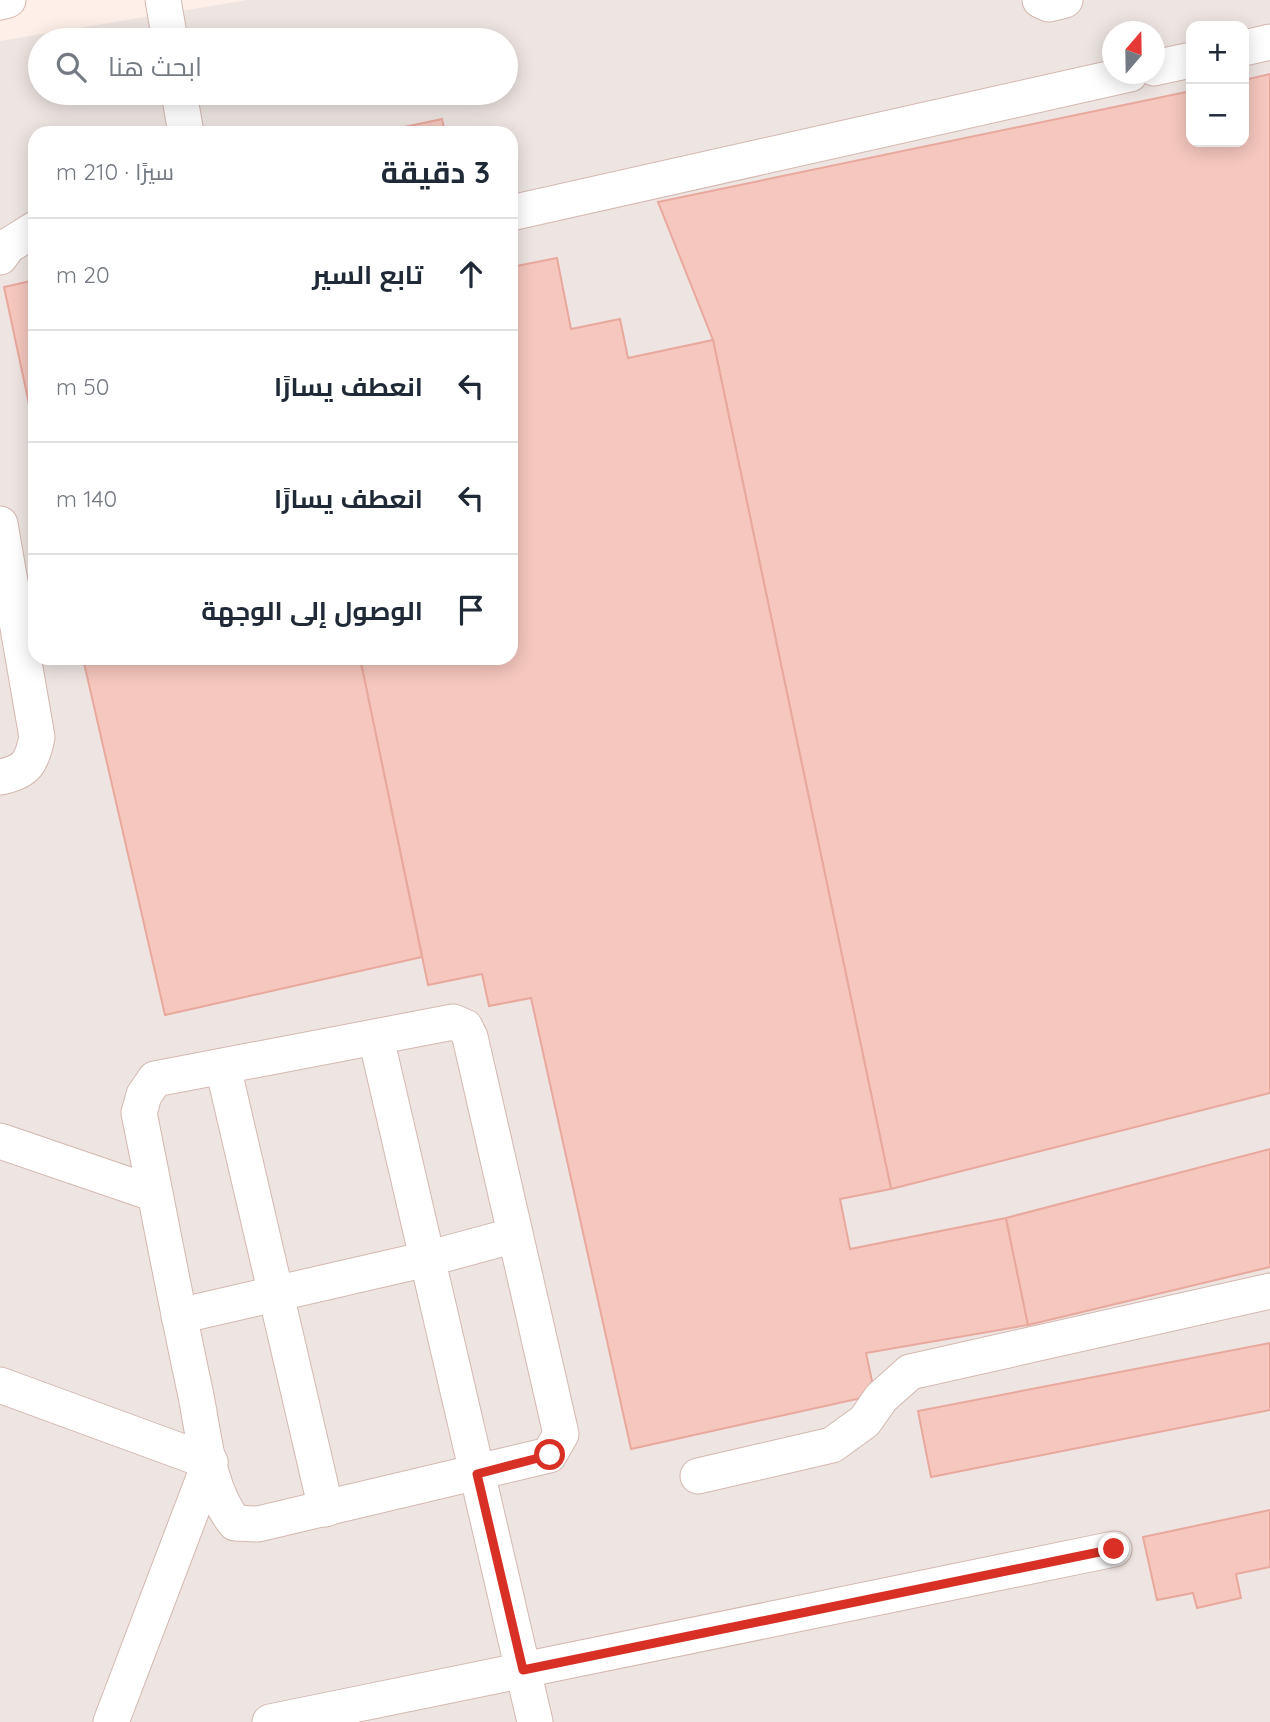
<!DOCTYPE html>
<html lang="ar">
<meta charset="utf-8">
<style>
body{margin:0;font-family:Quicksand,Cairo,sans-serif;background:#f6f6f7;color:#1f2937;direction:rtl}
.controls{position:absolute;right:21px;top:21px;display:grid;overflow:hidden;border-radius:14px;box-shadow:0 4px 18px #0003}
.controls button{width:63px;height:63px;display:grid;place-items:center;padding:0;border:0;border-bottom:2px solid #e0e1e3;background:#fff;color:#1f2937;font:35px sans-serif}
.compass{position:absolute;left:1102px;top:21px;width:63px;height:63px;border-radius:50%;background:#fff;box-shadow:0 4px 18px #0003;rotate:20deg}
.stop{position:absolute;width:21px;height:21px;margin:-16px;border:5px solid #d93025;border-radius:50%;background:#fff}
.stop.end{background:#d93025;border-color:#fff;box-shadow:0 2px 7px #0008}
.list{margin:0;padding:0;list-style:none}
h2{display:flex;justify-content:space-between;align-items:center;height:91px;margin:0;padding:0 28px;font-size:30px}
h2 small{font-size:23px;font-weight:400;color:#747a83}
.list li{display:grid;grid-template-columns:46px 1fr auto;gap:21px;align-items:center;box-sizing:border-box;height:112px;padding:0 28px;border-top:2px solid #e0e1e3}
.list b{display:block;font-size:26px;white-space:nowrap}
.list em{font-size:23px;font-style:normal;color:#747a83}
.icon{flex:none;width:38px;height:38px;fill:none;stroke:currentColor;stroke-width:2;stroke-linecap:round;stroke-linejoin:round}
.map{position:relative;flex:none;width:1270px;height:1722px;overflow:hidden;direction:ltr}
.search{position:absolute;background:#fff;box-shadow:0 4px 18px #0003;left:28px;top:28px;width:490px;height:77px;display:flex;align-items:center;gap:18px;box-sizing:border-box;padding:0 24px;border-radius:38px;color:#747a83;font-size:26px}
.panel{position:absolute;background:#fff;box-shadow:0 4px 18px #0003;left:28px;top:126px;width:490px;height:539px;border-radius:21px;direction:rtl}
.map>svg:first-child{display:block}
.industrial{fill:#eee5e2;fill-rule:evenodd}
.building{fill:#f5c7be;stroke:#e9a89d;stroke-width:2}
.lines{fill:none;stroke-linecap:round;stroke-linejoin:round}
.minor-casing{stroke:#d4b7af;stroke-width:37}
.minor{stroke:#fff;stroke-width:35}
.route{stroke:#d93025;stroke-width:9}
</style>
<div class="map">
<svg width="1270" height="1722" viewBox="0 0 1270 1722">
<rect width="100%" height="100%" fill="#fef0e8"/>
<path class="industrial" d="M247,0H1270V1722H0V41ZM1191,26H1244V142H1191ZM1112,32H1154V74H1112ZM40,40H506V93H40ZM35,133H511V658H35Z"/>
<g class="building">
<path d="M1270,74V1093L891,1189L713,340L658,202L1191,91V142H1244V80Z"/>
<path d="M442,119L445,133H376Z"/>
<path d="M557,258L571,329L620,319L628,358L713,340L891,1189L840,1199L850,1249L1006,1218L1028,1325L866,1353L875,1395L631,1449L531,998L489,1006L482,974L428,985L360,658H511V267Z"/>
<path d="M35,280V432L4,287Z"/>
<path d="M83,658H105L84,663Z"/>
<path d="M105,658H360L422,957L165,1015L84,663Z"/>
<path d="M1270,1149V1267L1028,1325L1006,1218Z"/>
<path d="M1270,1343V1410L931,1477L918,1411Z"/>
<path d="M1270,1510V1567L1236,1574L1241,1598L1197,1608L1193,1593L1157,1600L1143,1537Z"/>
</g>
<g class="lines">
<g class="minor-casing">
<g id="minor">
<path d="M163,0L170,40"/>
<path d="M1040,0L1049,4L1065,0"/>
<path d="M0,2L8,0"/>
<path d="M1244,48L1270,42"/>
<path d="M1154,68L1191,60"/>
<path d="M179,93L186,133"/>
<path d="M511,213L1130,74"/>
<path d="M0,257L8,246L35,229"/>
<path d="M0,524L37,737C32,762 27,772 0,777"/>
<path d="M453,1022L465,1027L470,1037L561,1434L549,1455L258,1524L235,1523C207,1489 204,1433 195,1391C175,1299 158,1206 139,1113L144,1095L155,1079Z"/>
<path d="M376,1038L535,1722"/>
<path d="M223,1067L326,1509"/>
<path d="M0,1141L155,1194"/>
<path d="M179,1316L427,1259L515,1235"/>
<path d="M0,1385L210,1462"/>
<path d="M698,1476L832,1445L865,1421L881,1398L910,1372L1270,1291"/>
<path d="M111,1722L210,1462"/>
<path d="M270,1722L1114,1549"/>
</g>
</g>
<use href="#minor" class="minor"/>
</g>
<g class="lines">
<path class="route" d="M550,1455L477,1474L523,1670L1114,1549"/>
</g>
</svg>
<div class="controls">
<button>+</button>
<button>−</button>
</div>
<svg class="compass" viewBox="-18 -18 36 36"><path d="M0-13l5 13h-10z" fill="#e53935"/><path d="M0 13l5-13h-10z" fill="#747a83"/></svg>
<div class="stop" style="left:550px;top:1455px"></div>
<div class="stop end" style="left:1114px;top:1549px"></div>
<div class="search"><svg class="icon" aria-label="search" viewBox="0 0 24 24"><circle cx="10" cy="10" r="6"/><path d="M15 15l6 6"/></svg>ابحث هنا</div>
<section class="panel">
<h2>3 دقيقة<small>سيرًا · 210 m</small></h2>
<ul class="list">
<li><svg class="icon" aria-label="ahead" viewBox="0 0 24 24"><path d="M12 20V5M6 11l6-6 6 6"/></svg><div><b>تابع السير</b></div><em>20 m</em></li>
<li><svg class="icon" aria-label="left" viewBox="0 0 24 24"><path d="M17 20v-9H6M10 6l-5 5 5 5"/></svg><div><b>انعطف يسارًا</b></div><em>50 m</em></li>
<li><svg class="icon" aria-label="left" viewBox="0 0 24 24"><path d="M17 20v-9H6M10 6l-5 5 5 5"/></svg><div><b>انعطف يسارًا</b></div><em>140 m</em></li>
<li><svg class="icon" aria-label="arrive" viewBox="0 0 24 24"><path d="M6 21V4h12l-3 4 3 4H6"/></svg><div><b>الوصول إلى الوجهة</b></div></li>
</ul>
</section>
</div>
